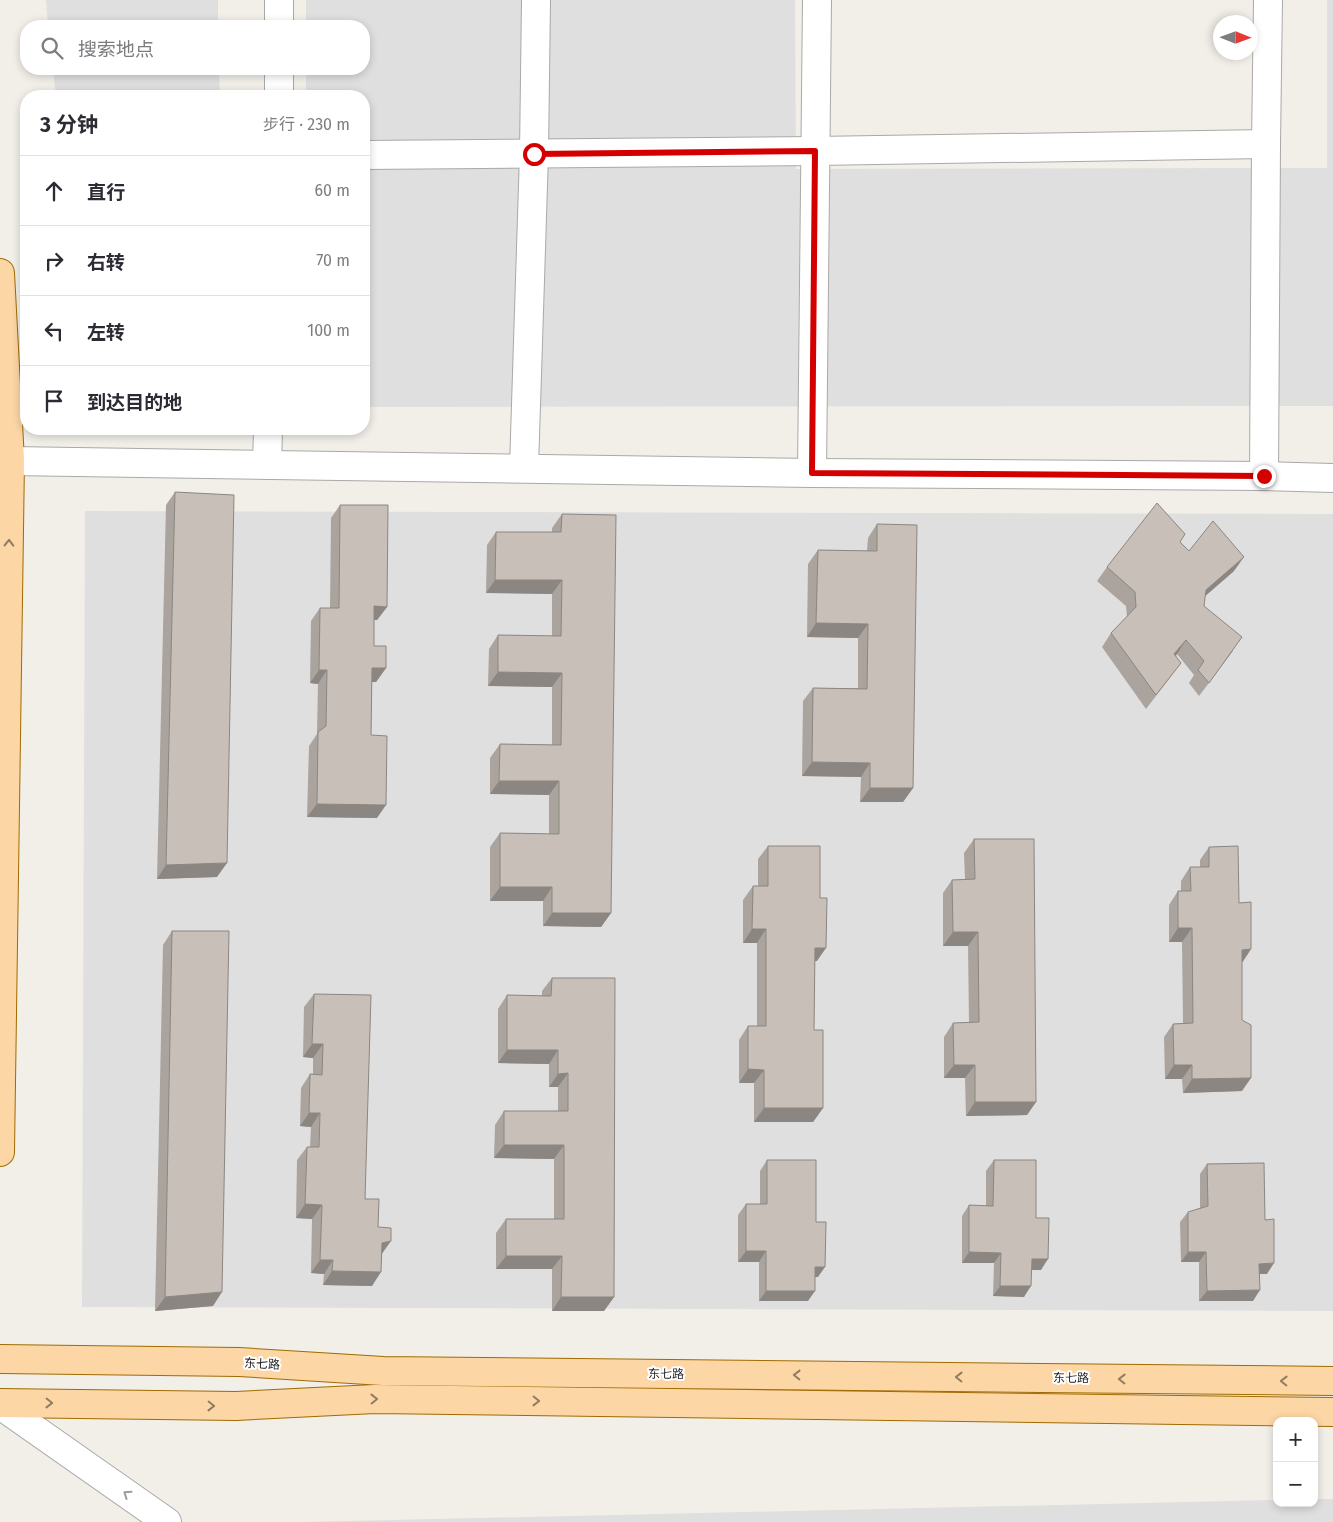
<!DOCTYPE html>
<html lang="zh">
<meta charset="utf-8">
<style>
body{margin:0;font-family:"Fira Sans","Noto Sans SC",sans-serif;background:#f7f7f7;color:#2b2b33}
.controls{position:absolute;right:15px;bottom:15px;display:grid;overflow:hidden;border-radius:10px;box-shadow:0 2px 8px #0003}
.controls button{width:45px;height:45px;display:grid;place-items:center;padding:0;border:0;border-bottom:1px solid #e1e1e2;background:#fff;color:#2b2b33;font:25px sans-serif}
.compass{position:absolute;left:1213px;top:15px;width:45px;height:45px;border-radius:50%;background:#fff;box-shadow:0 2px 8px #0003;rotate:91deg}
.stop{position:absolute;width:15px;height:15px;margin:-11px;border:4px solid #d40000;border-radius:50%;background:#fff}
.stop.end{background:#d40000;border-color:#fff;box-shadow:0 1px 5px #0008}
.list{margin:0;padding:0;list-style:none}
h2{display:flex;justify-content:space-between;align-items:center;height:65px;margin:0;padding:0 20px;font-size:21px}
h2 small{font-size:16px;font-weight:400;color:#7c7c81}
.list li{display:grid;grid-template-columns:32px 1fr auto;gap:15px;align-items:center;box-sizing:border-box;height:70px;padding:0 20px;border-top:1px solid #e1e1e2}
.list b{display:block;font-size:19px;white-space:nowrap}
.list em{font-size:16px;font-style:normal;color:#7c7c81}
.icon{flex:none;width:28px;height:28px;fill:none;stroke:currentColor;stroke-width:2;stroke-linecap:round;stroke-linejoin:round}
.map{position:relative;flex:none;width:1333px;height:1522px;overflow:hidden}
.search{position:absolute;background:#fff;box-shadow:0 2px 8px #0003;left:20px;top:20px;width:350px;height:55px;display:flex;align-items:center;gap:12px;box-sizing:border-box;padding:0 18px;border-radius:20px;color:#7c7c81;font-size:19px}
.panel{position:absolute;background:#fff;box-shadow:0 2px 8px #0003;left:20px;top:90px;width:350px;height:345px;border-radius:20px}
.map>svg:first-child{display:block}
.residential{fill:#e0dfdf}
.lines{fill:none;stroke-linecap:round;stroke-linejoin:round}
.minor-casing{stroke:#a9a9a9;stroke-width:30}
.major-casing{stroke:#a06b00;stroke-width:30}
.minor{stroke:#fff;stroke-width:28}
.major{stroke:#fcd6a4;stroke-width:28}
.wall{fill:#aba49e}
.shaded-wall{fill:#8b8681}
.building{fill:#c7bfb8;stroke:#8b8681}
.oneway{stroke:#8f7c63}
.oneway2{stroke:#9c9c9c}
.route{stroke:#d40000;stroke-width:6}
.labels{text-anchor:middle;dominant-baseline:central;stroke-width:4;stroke-linejoin:round;paint-order:stroke}
.street-label{font-size:12px;fill:#222;stroke:#fff}
</style>
<div class="map">
<svg width="1333" height="1522" viewBox="0 0 1333 1522">
<rect width="100%" height="100%" fill="#f2efe9"/>
<g class="residential">
<path d="M46,0H218V26H48Z"/>
<path d="M306,0H795L796,169L1327,168V0H1333V406L364,407V96H306V69H364V26H306Z"/>
<path d="M53,69H219L220,96H56Z"/>
<path d="M85,511L1333,514V1311L82,1307Z"/>
<path d="M1314,1499H1333V1522H304L1277,1500V1503H1314Z"/>
</g>
<g class="lines">
<g class="minor-casing">
<g id="minor">
<path d="M279,26V0"/>
<path d="M279,96V69"/>
<path d="M364,155L815,151L1266,144L1268,0"/>
<path d="M10,461L812,473L1264,476L1333,478"/>
<path d="M267,465L268,429"/>
<path d="M524,468L534,154L536,0"/>
<path d="M812,473L817,0"/>
<path d="M1264,476L1266,144"/>
<path d="M0,1405L167,1522"/>
</g>
</g>
<g class="major-casing">
<g id="major">
<path d="M0,273L10,461L0,1152"/>
<path d="M0,1359L239,1362L383,1371L1333,1381"/>
<path d="M0,1403L236,1406L375,1399L1333,1412"/>
</g>
</g>
<use href="#minor" class="minor"/>
<use href="#major" class="major"/>
</g>
<g class="wall">
<path d="M175,492L217,877L157,879L166,505Z"/>
<path d="M340,505L387,607L377,620H374V646L386,668L376,682H372L371,735L377,818L307,817L309,746L317,734L318,684L310,683L311,621L320,608H330L331,518Z"/>
<path d="M562,514L611,913L601,927L543,926V901H490V847L500,833L549,834V795L490,794V758L500,744L552,745V687L488,686L489,649L498,635L552,636V594L486,593L487,545L496,532H552V528Z"/>
<path d="M877,524L913,788L903,802H860L861,777L802,776L803,701L813,688H858V638L807,637L808,564L818,550L867,551L868,538Z"/>
<path d="M1180,542L1189,551L1234,571L1205,596L1204,606L1233,651L1199,696L1189,683L1194,675L1177,654L1176,656L1181,663L1146,709L1102,647L1111,633L1127,617L1126,606L1097,581L1107,567Z"/>
<path d="M974,839L1036,1102L1027,1115L966,1116L965,1078H944V1037L953,1023H969L968,946H943V893L952,880L965,879L964,853Z"/>
<path d="M768,846L817,961H815L814,1030L823,1108L813,1122H754V1083H739V1040L748,1026H757V943H743V900L753,886H758V859Z"/>
<path d="M1209,847L1239,903L1251,949L1242,962V1091L1183,1093L1182,1079H1165L1164,1037L1173,1024L1183,1023L1182,942H1169V905L1178,891H1181V881L1190,867H1200V860Z"/>
<path d="M172,931L213,1306L155,1311L163,945Z"/>
<path d="M552,978L614,1297L604,1311H552V1269H496V1233L506,1219H554V1159L494,1158L495,1125L504,1111H558V1087H549V1064L498,1063V1009L507,995L542,996V991Z"/>
<path d="M314,994L365,1199L378,1227L381,1254L372,1286L323,1285L324,1274L311,1273L312,1219L296,1218L297,1160L307,1147H310L311,1127L300,1126L301,1088L310,1074H313V1058L303,1057L304,1007Z"/>
<path d="M767,1160L816,1222L818,1277H815L808,1301H759V1262H738V1215L746,1204H760V1171Z"/>
<path d="M994,1160L1036,1218L1041,1270H1031L1024,1297L993,1296L994,1263H962V1216L969,1205L986,1206V1171Z"/>
<path d="M1207,1164L1265,1220L1267,1274H1260L1253,1301H1199V1262H1181L1180,1222L1188,1212L1200,1208V1174Z"/>
</g>
<g class="shaded-wall">
<path d="M1244,557L1234,571L1196,604L1206,590Z"/>
<path d="M495,580H562L552,594L486,593Z"/>
<path d="M374,606L387,607L377,620H365Z"/>
<path d="M816,623L868,624L858,638L807,637Z"/>
<path d="M1186,640L1177,654L1165,668L1174,654Z"/>
<path d="M372,668H386L376,682H363Z"/>
<path d="M319,670H327L318,684L310,683Z"/>
<path d="M498,672L562,673L552,687L488,686Z"/>
<path d="M812,762L870,763L861,777L802,776Z"/>
<path d="M499,781H559L549,795L490,794Z"/>
<path d="M870,788H913L903,802H860Z"/>
<path d="M317,804L386,805L377,818L307,817Z"/>
<path d="M227,863L217,877L157,879L166,865Z"/>
<path d="M500,887H552L543,901H490Z"/>
<path d="M552,913H611L601,927L543,926Z"/>
<path d="M1178,928H1192L1182,942H1169Z"/>
<path d="M752,929H766L757,943H743Z"/>
<path d="M953,932H978L968,946H943Z"/>
<path d="M815,948H826L817,961L805,962Z"/>
<path d="M1251,949L1242,963V950Z"/>
<path d="M312,1044H323L313,1058L303,1057Z"/>
<path d="M507,1050H558L549,1064L498,1063Z"/>
<path d="M954,1065H975L965,1078H944Z"/>
<path d="M1174,1065H1192L1182,1079H1165Z"/>
<path d="M748,1069L764,1070L754,1083H739Z"/>
<path d="M568,1073L558,1087H549L558,1074Z"/>
<path d="M1251,1078L1242,1091L1183,1093L1192,1079Z"/>
<path d="M975,1102H1036L1027,1115L966,1116Z"/>
<path d="M764,1108H823L813,1122H754Z"/>
<path d="M309,1113H320L311,1127L300,1126Z"/>
<path d="M504,1145H564L554,1159L494,1158Z"/>
<path d="M305,1204L322,1205L312,1219L296,1218Z"/>
<path d="M391,1241L381,1255L382,1243Z"/>
<path d="M746,1251H766L759,1262H738Z"/>
<path d="M969,1252L1001,1253L994,1263H962Z"/>
<path d="M1188,1252H1206L1199,1262H1181Z"/>
<path d="M506,1256H562L552,1269H496Z"/>
<path d="M1032,1259H1048L1041,1270H1024Z"/>
<path d="M320,1260H333L324,1274L311,1273Z"/>
<path d="M1274,1263L1267,1274H1252L1259,1264Z"/>
<path d="M815,1267H825L818,1277H808Z"/>
<path d="M332,1271L381,1272L372,1286L323,1285Z"/>
<path d="M1000,1286H1031L1024,1297L993,1296Z"/>
<path d="M1260,1290L1253,1301H1199L1207,1291Z"/>
<path d="M766,1291H815L808,1301H759Z"/>
<path d="M222,1292L213,1306L155,1311L165,1297Z"/>
<path d="M561,1297H614L604,1311H552Z"/>
</g>
<g class="building">
<path d="M175,492L234,495L227,863L166,865Z"/>
<path d="M1157,503L1185,534L1180,542L1189,551L1213,521L1244,557L1206,590L1204,606L1242,637L1209,683L1198,670L1204,661L1186,640L1174,654L1181,663L1156,695L1111,633L1136,607L1135,592L1107,567Z"/>
<path d="M340,505H388L387,607L374,606V646H386V668H372L371,735L387,736L386,805L317,804L318,732L326,726L327,670H319L320,608H339Z"/>
<path d="M562,514L616,515L611,913H552V887H500V833L559,834V781H499L500,744L561,745L562,673L498,672V635L561,636L562,580H495L496,532H561Z"/>
<path d="M877,524L917,525L913,788H870V763L812,762L813,688L867,689L868,624L816,623L818,550L877,551Z"/>
<path d="M974,839H1034L1036,1102H975V1065H954L953,1023L979,1022L978,932H953L952,880L975,879Z"/>
<path d="M768,846H820V898H827L826,948H815L814,1030H823V1108H764V1070L748,1069V1026H766V929H752L753,886H768Z"/>
<path d="M1238,846L1239,903L1251,902V949L1242,950V1020L1251,1025V1078L1192,1079V1065H1174L1173,1024L1193,1023L1192,928H1178V891H1191L1190,867H1209V847Z"/>
<path d="M172,931H229L222,1292L165,1297Z"/>
<path d="M552,978H615L614,1297H561L562,1256H506V1219H564V1145H504V1111H568V1073L558,1074V1050H507V995L551,996Z"/>
<path d="M314,994L371,995L365,1199H379L378,1227L391,1228V1241L382,1243L381,1272L332,1271L333,1260H320L322,1205L305,1204L307,1147H319L320,1113H309L310,1074L322,1075L323,1044H312Z"/>
<path d="M767,1160H816V1222H826L825,1267H815V1291H766V1251H746V1204H767Z"/>
<path d="M994,1160H1036V1218H1049L1048,1259H1032L1031,1286H1000L1001,1253L969,1252V1205L993,1206Z"/>
<path d="M1264,1163L1265,1220L1274,1219V1263L1259,1264L1260,1290L1207,1291L1206,1252H1188V1212L1208,1206L1207,1164Z"/>
</g>
<defs><path id="oneway-chevron" d="M-2-3.5L2.5 0L-2 3.5" fill="none" stroke-width="1.6" stroke-linecap="round" stroke-linejoin="round" transform="scale(1.25)"/></defs>
<g class="oneway">
<use href="#oneway-chevron" transform="translate(9 543) rotate(-89)"/>
<use href="#oneway-chevron" transform="translate(797 1375) rotate(-179)"/>
<use href="#oneway-chevron" transform="translate(959 1377) rotate(-179)"/>
<use href="#oneway-chevron" transform="translate(1122 1379) rotate(-179)"/>
<use href="#oneway-chevron" transform="translate(1284 1381) rotate(-179)"/>
<use href="#oneway-chevron" transform="translate(374 1399) rotate(-1)"/>
<use href="#oneway-chevron" transform="translate(536 1401) rotate(1)"/>
<use href="#oneway-chevron" transform="translate(49 1403) rotate(1)"/>
<use href="#oneway-chevron" transform="translate(211 1406) rotate(1)"/>
</g>
<use class="oneway2" href="#oneway-chevron" transform="translate(127 1494) rotate(-145)"/>
<g class="lines">
<path class="route" d="M534,154L815,151L812,473L1264,476"/>
</g>
<g class="labels">
<g class="street-label">
<text transform="translate(262 1364) rotate(3)">东七路</text>
<text transform="translate(666 1374) rotate(1)">东七路</text>
<text transform="translate(1071 1378) rotate(1)">东七路</text>
</g>
</g>
</svg>
<div class="controls">
<button>+</button>
<button>−</button>
</div>
<svg class="compass" viewBox="-18 -18 36 36"><path d="M0-13l5 13h-10z" fill="#e53935"/><path d="M0 13l5-13h-10z" fill="#7c7c81"/></svg>
<div class="stop" style="left:534px;top:154px"></div>
<div class="stop end" style="left:1264px;top:476px"></div>
<div class="search"><svg class="icon" aria-label="search" viewBox="0 0 24 24"><circle cx="10" cy="10" r="6"/><path d="M15 15l6 6"/></svg>搜索地点</div>
<section class="panel">
<h2>3 分钟<small>步行 · 230 m</small></h2>
<ul class="list">
<li><svg class="icon" aria-label="ahead" viewBox="0 0 24 24"><path d="M12 20V5M6 11l6-6 6 6"/></svg><div><b>直行</b></div><em>60 m</em></li>
<li><svg class="icon" aria-label="right" viewBox="0 0 24 24"><path d="M7 20v-9h11M14 6l5 5-5 5"/></svg><div><b>右转</b></div><em>70 m</em></li>
<li><svg class="icon" aria-label="left" viewBox="0 0 24 24"><path d="M17 20v-9H6M10 6l-5 5 5 5"/></svg><div><b>左转</b></div><em>100 m</em></li>
<li><svg class="icon" aria-label="arrive" viewBox="0 0 24 24"><path d="M6 21V4h12l-3 4 3 4H6"/></svg><div><b>到达目的地</b></div></li>
</ul>
</section>
</div>
